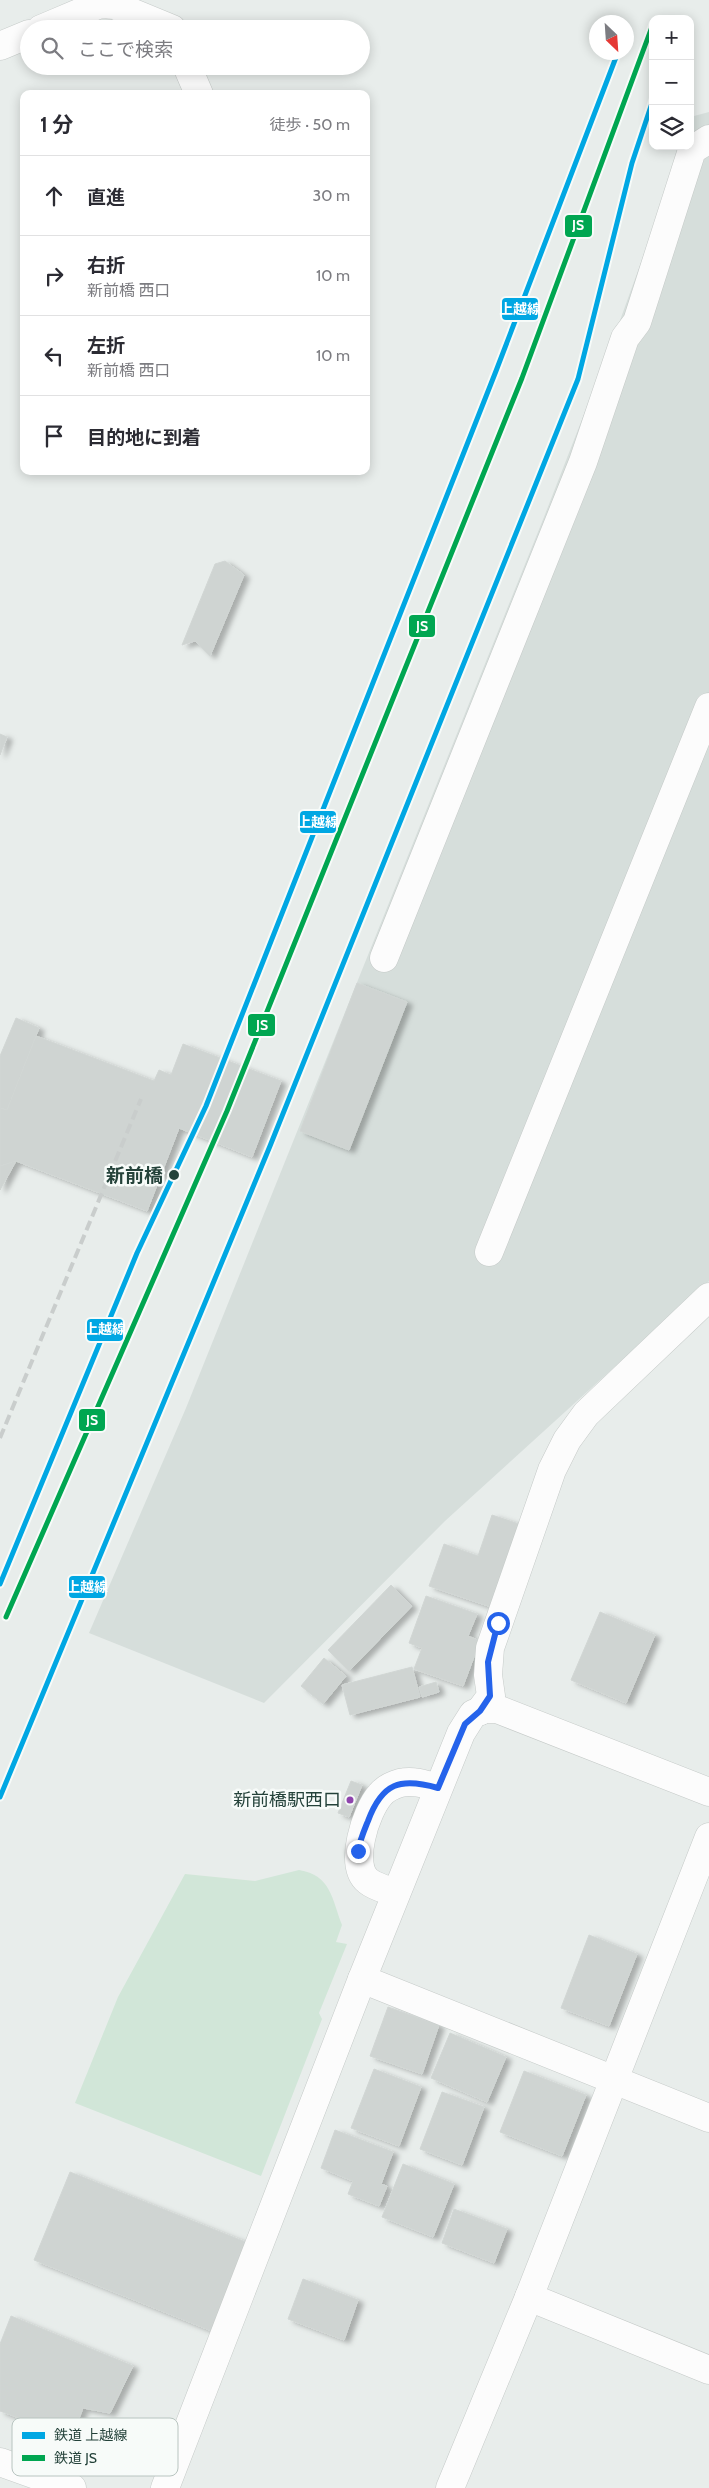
<!DOCTYPE html>
<html lang="ja">
<meta charset="utf-8">
<style>
body{margin:0;font-family:Cabin,"Noto Sans JP",sans-serif;background:#f7f7f7;color:#2b2b33}
.controls{position:absolute;right:15px;top:15px;display:grid;overflow:hidden;border-radius:10px;box-shadow:0 2px 12px #0003}
.controls button{width:45px;height:45px;display:grid;place-items:center;padding:0;border:0;border-bottom:1px solid #e1e1e2;background:#fff;color:#2b2b33;font:25px sans-serif}
.compass{position:absolute;left:589px;top:15px;width:45px;height:45px;border-radius:50%;background:#fff;box-shadow:0 2px 12px #0003;rotate:155deg}
.stop{position:absolute;width:15px;height:15px;margin:-11px;border:4px solid #2563eb;border-radius:50%;background:#fff}
.stop.end{background:#2563eb;border-color:#fff;box-shadow:0 1px 5px #0008}
.list{margin:0;padding:0;list-style:none}
h2{display:flex;justify-content:space-between;align-items:center;height:65px;margin:0;padding:0 20px;font-size:21px}
h2 small{font-size:16px;font-weight:400;color:#7c7c81}
.list li{display:grid;grid-template-columns:32px 1fr auto;gap:15px;align-items:center;box-sizing:border-box;height:80px;padding:0 20px;border-top:1px solid #e1e1e2}
.list b{display:block;font-size:19px;white-space:nowrap}
.list p{margin:0;font-size:16px;white-space:nowrap;color:#7c7c81}
.list em{font-size:16px;font-style:normal;color:#7c7c81}
.icon{flex:none;width:28px;height:28px;fill:none;stroke:currentColor;stroke-width:2;stroke-linecap:round;stroke-linejoin:round}
.map{position:relative;flex:none;width:709px;height:2488px;overflow:hidden}
.search{position:absolute;background:#fff;box-shadow:0 2px 12px #0003;left:20px;top:20px;width:350px;height:55px;display:flex;align-items:center;gap:12px;box-sizing:border-box;padding:0 18px;border-radius:28px;color:#7c7c81;font-size:19px}
.panel{position:absolute;background:#fff;box-shadow:0 2px 12px #0003;left:20px;top:90px;width:350px;height:385px;border-radius:10px}
.map>svg:first-child{display:block}
.built{fill:#d6dedb}
.green{fill:#d1e6d8}
.building{fill:#cfd4d2;stroke:#d1d6d4;filter:url(#shadow)}
.lines{fill:none;stroke-linecap:round;stroke-linejoin:round}
.minor-casing{stroke:#c5cac8;stroke-width:29}
.minor{stroke:#fcfcfc;stroke-width:28}
.rail{stroke:#c9cdcc;stroke-width:4;stroke-dasharray:10 5;stroke-linecap:butt}
.rail-1-casing{stroke:#f7fbf9;stroke-width:9}
.rail-2-casing{stroke:#f7fbf9;stroke-width:9}
.rail-1{stroke:#00a7e3;stroke-width:5}
.rail-2{stroke:#00a651;stroke-width:5}
.route{stroke:#2563eb;stroke-width:6}
.stop-dot{fill:#24423a;stroke:#f7fbf9;stroke-width:2}
.bus-dot{fill:#8e44ad;stroke:#f7fbf9;stroke-width:2}
.labels{text-anchor:middle;dominant-baseline:central;stroke-width:5;stroke-linejoin:round;paint-order:stroke}
.bus-label{font-size:18px;fill:#24423a;stroke:#f7fbf9;text-anchor:end}
.stop-label{font-size:19px;font-weight:bold;fill:#24423a;stroke:#f7fbf9;text-anchor:end}
.key{fill:#f7fbf9;stroke:#b8c4c0;stroke-width:1}
.key-label{font-size:14px;fill:#24423a}
.line-badge{stroke:#f7fbf9;stroke-width:2}
.badge-label{font-size:14px;text-anchor:middle;font-weight:bold;fill:#fff}
</style>
<div class="map">
<svg width="709" height="2488" viewBox="0 0 709 2488">
<defs>
<filter id="shadow"><feDropShadow dx="5.5" dy="3" stdDeviation="2.5" flood-color="#0004"/></filter>
</defs>
<rect width="100%" height="100%" fill="#e8edeb"/>
<path class="built" d="M709,112V1281L445,1521L264,1703L89,1633L186,1408L544,517L614,337L683,146H690V127L694,116Z"/>
<path class="green" d="M299,1870C331,1875 332,1899 342,1925L336,1942L347,1944L319,2013L322,2019L261,2176L75,2103L118,1997L185,1874L255,1881Z"/>
<g class="building">
<path d="M225,561L244,575L210,656L195,641L182,645L215,564Z"/>
<path d="M0,734L7,737L0,755Z"/>
<path d="M357,983L407,1002L349,1150L300,1131Z"/>
<path d="M16,1018L39,1028L7,1110L0,1108V1056Z"/>
<path d="M36,1036L154,1081L159,1070L171,1075L183,1044L281,1081L252,1157L179,1128L147,1211L16,1161L0,1166V1108L7,1110Z"/>
<path d="M16,1161L0,1190V1166Z"/>
<path d="M492,1515L528,1527L500,1610L429,1586L444,1544L478,1556Z"/>
<path d="M391,1585L412,1606L349,1671L328,1650Z"/>
<path d="M426,1596L477,1614L468,1636L480,1641L463,1686L414,1669L422,1648L409,1643Z"/>
<path d="M600,1612L655,1635L626,1703L571,1680Z"/>
<path d="M324,1658L346,1676L323,1704L301,1686Z"/>
<path d="M412,1667L420,1697L350,1715L342,1685Z"/>
<path d="M436,1682L439,1692L422,1697L419,1687Z"/>
<path d="M351,1781L362,1785L349,1817L338,1813Z"/>
<path d="M589,1935L637,1954L609,2026L561,2008Z"/>
<path d="M388,2007L439,2025L422,2074L370,2056Z"/>
<path d="M450,2033L506,2057L487,2102L431,2078Z"/>
<path d="M374,2069L421,2087L399,2146L351,2128Z"/>
<path d="M524,2071L586,2095L562,2156L500,2132Z"/>
<path d="M442,2092L484,2107L462,2165L420,2149Z"/>
<path d="M335,2130L393,2152L381,2184L387,2186L379,2206L348,2194L353,2181L321,2168Z"/>
<path d="M403,2164L454,2184L433,2237L382,2217Z"/>
<path d="M70,2172L253,2245L217,2333L34,2260Z"/>
<path d="M454,2209L507,2229L494,2263L442,2243Z"/>
<path d="M303,2279L358,2300L344,2340L288,2319Z"/>
<path d="M11,2316L133,2366L110,2413L83,2408L72,2437L0,2411V2344Z"/>
</g>
<g class="lines">
<g class="minor-casing">
<g id="minor">
<path d="M41,29L100,4L114,5L172,29"/>
<path d="M0,46L29,34"/>
<path d="M187,66L199,94"/>
<path d="M384,958L583,462L625,338L637,322L692,150L709,139"/>
<path d="M489,1252L709,707"/>
<path d="M480,1711L491,1696L488,1675L490,1648L552,1470L567,1440L586,1414L709,1297"/>
<path d="M396,1893C388,1890 375,1887 368,1881C348,1865 366,1811 380,1795C385,1789 393,1785 400,1783C413,1780 425,1784 438,1788"/>
<path d="M362,1979L709,2118"/>
<path d="M529,2297L709,2370"/>
<path d="M0,2462L72,2488"/>
<path d="M165,2488L362,1979L461,1733L473,1714L485,1709H497L709,1792"/>
<path d="M450,2488L529,2297L709,1837"/>
</g>
</g>
<use href="#minor" class="minor"/>
<path class="rail" d="M0,1438L141,1099"/>
<g class="rail-1-casing">
<g id="rail-1">
<path d="M0,1584L137,1253L206,1106L496,371L618,52"/>
<path d="M0,1797L270,1146L578,379L632,163L653,100"/>
</g>
</g>
<g class="rail-2-casing">
<path id="rail-2" d="M6,1617L227,1111L522,378L653,24"/>
</g>
<use href="#rail-1" class="rail-1"/>
<use href="#rail-2" class="rail-2"/>
</g>
<g class="lines">
<path class="route" d="M358,1851C360,1840 364,1831 368,1821C382,1783 400,1777 438,1788L465,1724L480,1711L490,1696L488,1662L498,1623"/>
</g>
<circle class="stop-dot" cx="174" cy="1175" r="6"/>
<circle class="bus-dot" cx="350" cy="1800" r="4.5"/>
<g class="labels">
<g class="bus-label">
<text x="341" y="1800">新前橋駅西口</text>
</g>
<g class="stop-label">
<text x="163" y="1175">新前橋</text>
</g>
</g>
<rect x="12" y="2418" width="166" height="58" rx="8" class="key"/>
<rect x="22" y="2432" width="23" height="7" fill="#00a7e3"/>
<rect x="22" y="2455" width="23" height="6" fill="#00a651"/>
<g class="key-label">
<text x="54" y="2440">鉄道 上越線</text>
<text x="54" y="2463">鉄道 JS</text>
</g>
<g class="line-badge">
<rect x="564" y="214" width="29" height="24" rx="5" fill="#00a651"/>
<rect x="501" y="297" width="38" height="24" rx="5" fill="#00a7e3"/>
<rect x="408" y="614" width="28" height="24" rx="5" fill="#00a651"/>
<rect x="299" y="810" width="38" height="24" rx="5" fill="#00a7e3"/>
<rect x="247" y="1013" width="29" height="24" rx="5" fill="#00a651"/>
<rect x="86" y="1318" width="38" height="24" rx="5" fill="#00a7e3"/>
<rect x="78" y="1408" width="28" height="24" rx="5" fill="#00a651"/>
<rect x="68" y="1575" width="38" height="24" rx="5" fill="#00a7e3"/>
</g>
<g class="badge-label">
<text x="578" y="230">JS</text>
<text x="520" y="314">上越線</text>
<text x="422" y="631">JS</text>
<text x="318" y="827">上越線</text>
<text x="262" y="1030">JS</text>
<text x="105" y="1334">上越線</text>
<text x="92" y="1425">JS</text>
<text x="87" y="1592">上越線</text>
</g>
</svg>
<div class="controls">
<button>+</button>
<button>−</button>
<button><svg class="icon" aria-label="layers" viewBox="0 0 24 24"><path d="M12 4l9 5-9 5-9-5zM3 14l9 5 9-5"/></svg></button>
</div>
<svg class="compass" viewBox="-18 -18 36 36"><path d="M0-13l5 13h-10z" fill="#e53935"/><path d="M0 13l5-13h-10z" fill="#7c7c81"/></svg>
<div class="stop" style="left:498px;top:1623px"></div>
<div class="stop end" style="left:358px;top:1851px"></div>
<div class="search"><svg class="icon" aria-label="search" viewBox="0 0 24 24"><circle cx="10" cy="10" r="6"/><path d="M15 15l6 6"/></svg>ここで検索</div>
<section class="panel">
<h2>1 分<small>徒歩 · 50 m</small></h2>
<ul class="list">
<li><svg class="icon" aria-label="ahead" viewBox="0 0 24 24"><path d="M12 20V5M6 11l6-6 6 6"/></svg><div><b>直進</b></div><em>30 m</em></li>
<li><svg class="icon" aria-label="right" viewBox="0 0 24 24"><path d="M7 20v-9h11M14 6l5 5-5 5"/></svg><div><b>右折</b><p>新前橋 西口</p></div><em>10 m</em></li>
<li><svg class="icon" aria-label="left" viewBox="0 0 24 24"><path d="M17 20v-9H6M10 6l-5 5 5 5"/></svg><div><b>左折</b><p>新前橋 西口</p></div><em>10 m</em></li>
<li><svg class="icon" aria-label="arrive" viewBox="0 0 24 24"><path d="M6 21V4h12l-3 4 3 4H6"/></svg><div><b>目的地に到着</b></div></li>
</ul>
</section>
</div>
